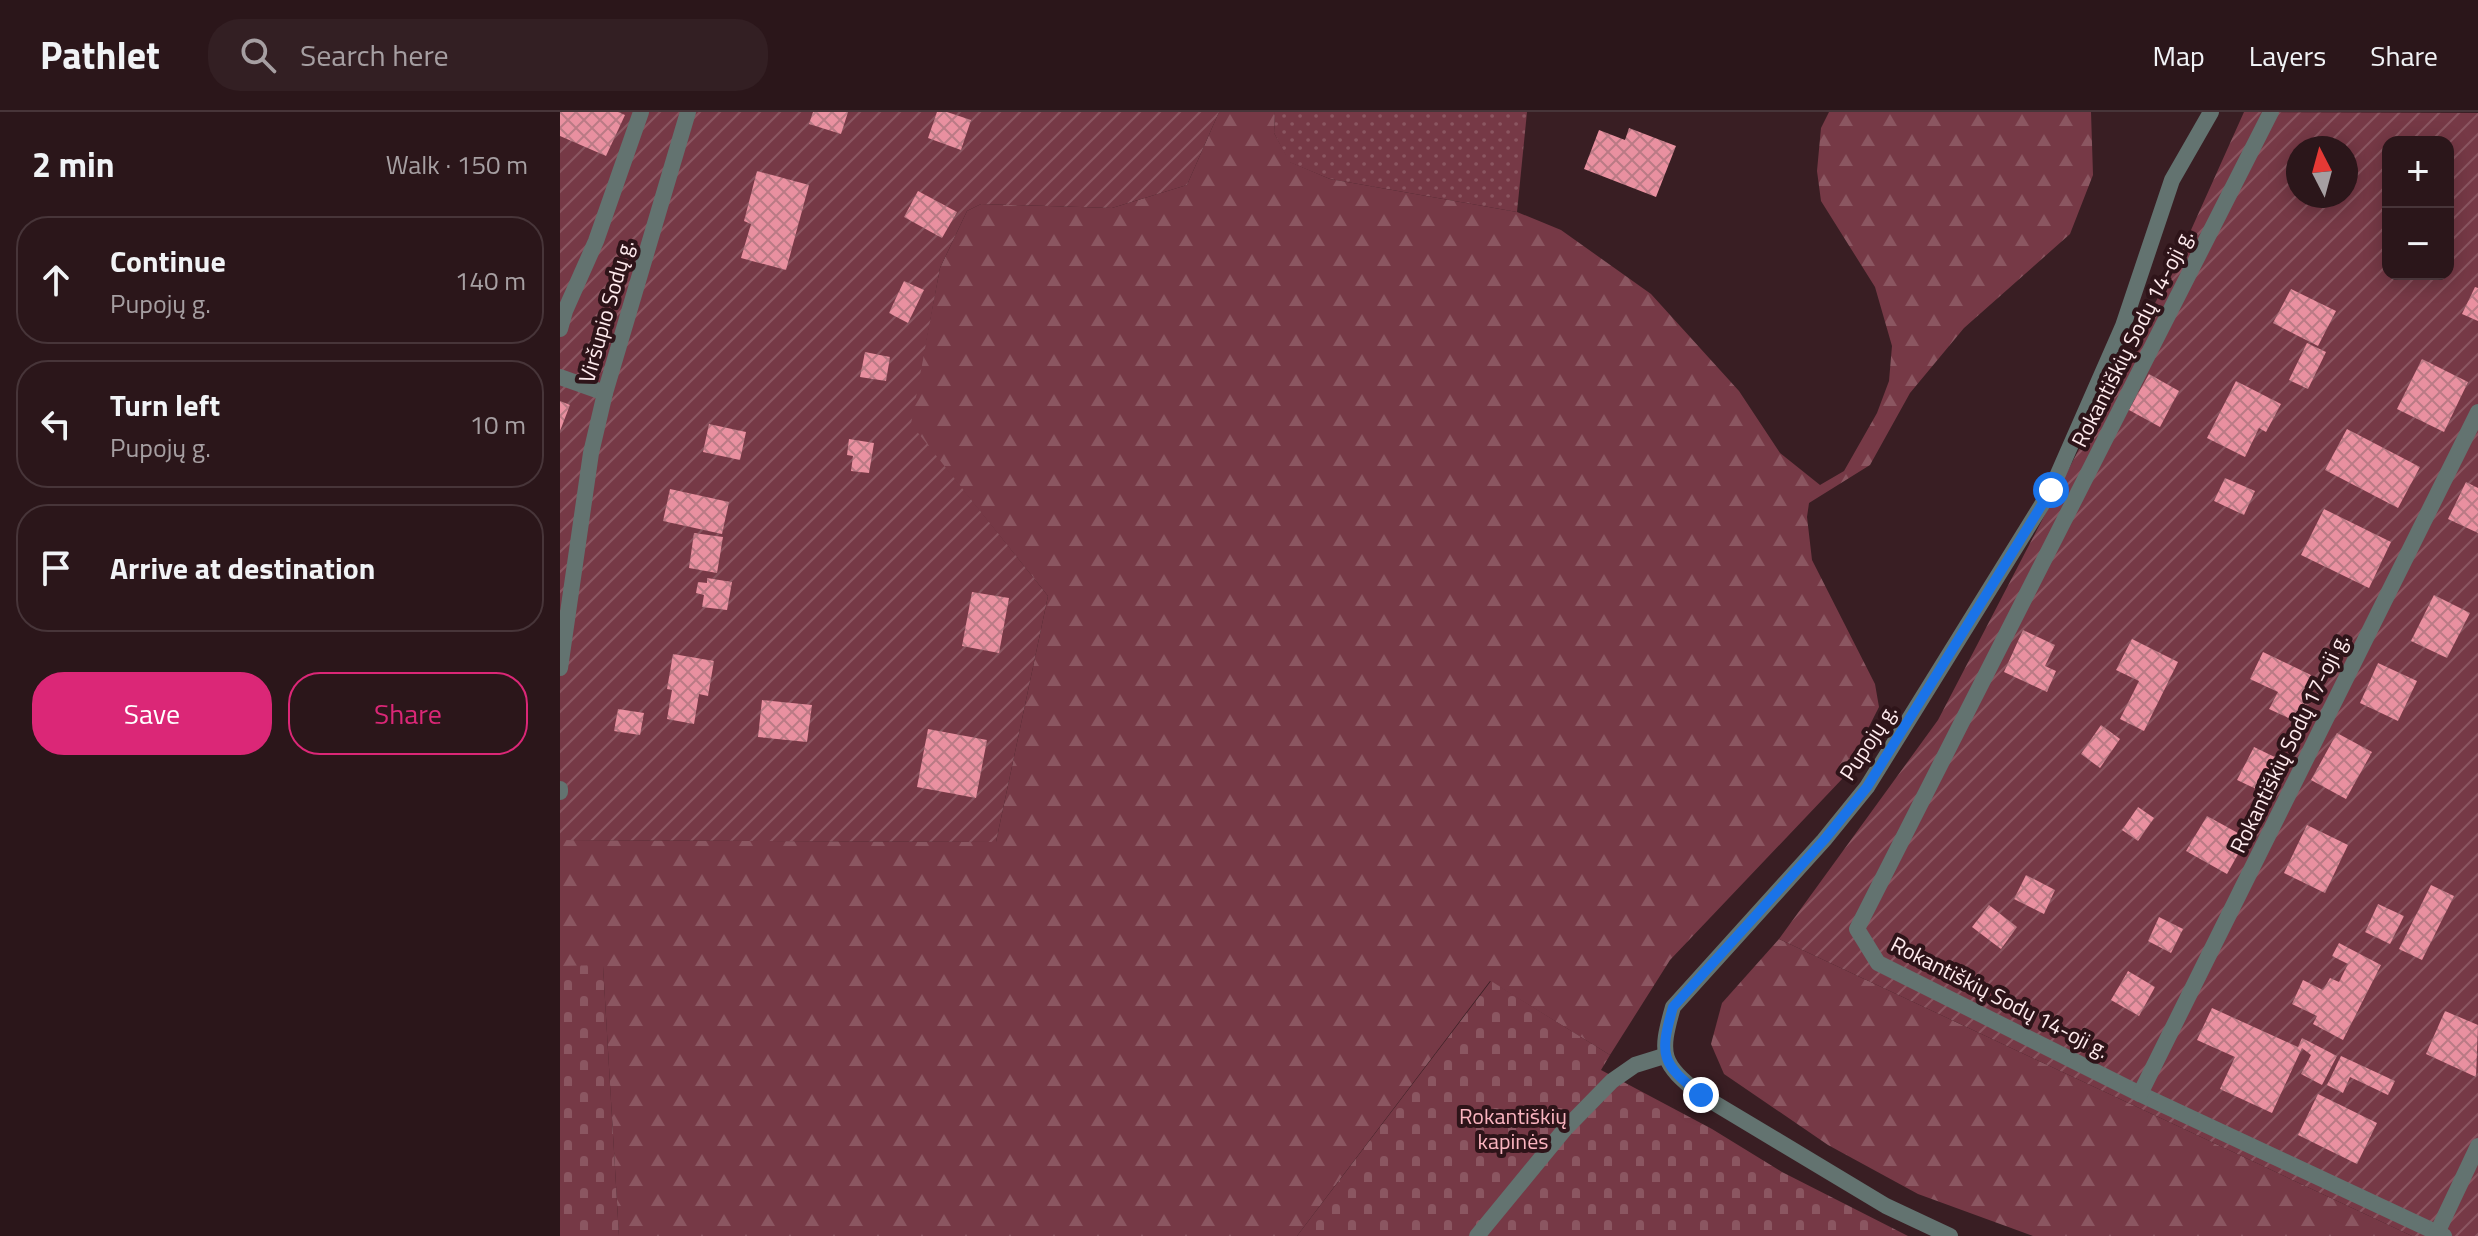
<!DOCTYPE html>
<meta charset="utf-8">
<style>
body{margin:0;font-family:"Titillium Web",sans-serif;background:#331f23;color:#f1f3f6}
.controls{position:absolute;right:24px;top:24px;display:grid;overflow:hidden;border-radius:16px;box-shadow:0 4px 20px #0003}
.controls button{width:72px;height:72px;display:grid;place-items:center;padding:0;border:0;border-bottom:2px solid #473539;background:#2b161a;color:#f1f3f6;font:40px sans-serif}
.compass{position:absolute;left:1726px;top:24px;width:72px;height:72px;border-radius:50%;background:#2b161a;box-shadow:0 4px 20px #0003;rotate:354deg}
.stop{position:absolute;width:24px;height:24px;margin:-18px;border:6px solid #1a73e8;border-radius:50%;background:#fff}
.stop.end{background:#1a73e8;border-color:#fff;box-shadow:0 2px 8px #0008}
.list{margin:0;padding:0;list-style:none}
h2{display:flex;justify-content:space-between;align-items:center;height:104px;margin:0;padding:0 32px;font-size:34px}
h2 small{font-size:26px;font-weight:400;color:#a69fa2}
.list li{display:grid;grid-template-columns:52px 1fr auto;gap:24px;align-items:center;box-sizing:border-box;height:128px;margin:0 16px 16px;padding:0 16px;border:2px solid #473539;border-radius:32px}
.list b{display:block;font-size:30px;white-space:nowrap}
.list p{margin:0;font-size:26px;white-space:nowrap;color:#a69fa2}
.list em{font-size:26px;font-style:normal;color:#a69fa2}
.actions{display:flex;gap:16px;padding:24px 32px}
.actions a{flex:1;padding:18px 0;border:2px solid #db2777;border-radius:32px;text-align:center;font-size:28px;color:#db2777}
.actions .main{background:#db2777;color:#fff}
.icon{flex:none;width:44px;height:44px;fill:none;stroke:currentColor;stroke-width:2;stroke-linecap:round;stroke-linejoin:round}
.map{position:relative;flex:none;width:1918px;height:1124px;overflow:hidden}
header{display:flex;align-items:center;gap:48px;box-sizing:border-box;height:112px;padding:0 40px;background:#2b161a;border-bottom:2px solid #473539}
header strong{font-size:38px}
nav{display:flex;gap:44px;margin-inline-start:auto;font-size:28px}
.search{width:560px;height:72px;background:#331f23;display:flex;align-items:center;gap:20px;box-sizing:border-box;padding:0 28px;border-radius:32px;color:#a69fa2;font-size:30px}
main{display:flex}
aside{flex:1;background:#2b161a}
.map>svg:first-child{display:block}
.grass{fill:url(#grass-dots)}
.forest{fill:url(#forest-firs)}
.cemetery{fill:url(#cemetery-stones)}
.garden{fill:url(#garden-furrows);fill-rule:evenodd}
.building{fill:url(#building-cross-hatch)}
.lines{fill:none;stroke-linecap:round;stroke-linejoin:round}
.minor{stroke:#637370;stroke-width:16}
.route{stroke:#1a73e8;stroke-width:10}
.labels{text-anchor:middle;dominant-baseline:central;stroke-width:8;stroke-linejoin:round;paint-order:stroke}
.street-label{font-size:22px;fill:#ffebee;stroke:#2e1419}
.park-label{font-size:22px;fill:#fbb5c0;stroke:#2e1419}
</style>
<header>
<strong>Pathlet</strong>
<div class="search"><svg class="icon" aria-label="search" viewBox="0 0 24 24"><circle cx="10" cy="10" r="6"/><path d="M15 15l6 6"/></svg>Search here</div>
<nav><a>Map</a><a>Layers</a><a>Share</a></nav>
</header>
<main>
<aside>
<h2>2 min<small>Walk · 150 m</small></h2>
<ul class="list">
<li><svg class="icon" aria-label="ahead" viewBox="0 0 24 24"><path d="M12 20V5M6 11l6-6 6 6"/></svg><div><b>Continue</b><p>Pupojų g.</p></div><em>140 m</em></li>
<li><svg class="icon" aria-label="left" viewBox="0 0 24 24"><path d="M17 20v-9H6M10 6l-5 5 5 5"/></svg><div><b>Turn left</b><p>Pupojų g.</p></div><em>10 m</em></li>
<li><svg class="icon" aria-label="arrive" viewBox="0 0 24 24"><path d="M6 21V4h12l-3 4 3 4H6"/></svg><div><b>Arrive at destination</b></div></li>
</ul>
<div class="actions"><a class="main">Save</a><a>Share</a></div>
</aside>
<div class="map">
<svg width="1918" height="1124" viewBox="0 0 1918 1124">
<defs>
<pattern id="grass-dots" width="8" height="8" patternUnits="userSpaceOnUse" patternTransform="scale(2)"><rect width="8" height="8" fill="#763946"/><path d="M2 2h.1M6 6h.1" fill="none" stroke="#8b5661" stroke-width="1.8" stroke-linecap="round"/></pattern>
<pattern id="forest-firs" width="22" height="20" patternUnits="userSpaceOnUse" patternTransform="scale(2)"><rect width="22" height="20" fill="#763946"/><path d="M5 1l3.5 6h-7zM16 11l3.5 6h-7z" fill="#8b5661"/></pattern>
<pattern id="cemetery-stones" width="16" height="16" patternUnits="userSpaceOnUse" patternTransform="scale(2)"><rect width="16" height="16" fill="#763946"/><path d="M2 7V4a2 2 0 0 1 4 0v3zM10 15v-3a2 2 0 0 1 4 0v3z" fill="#8b5661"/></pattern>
<pattern id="garden-furrows" width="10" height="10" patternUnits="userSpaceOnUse" patternTransform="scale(2)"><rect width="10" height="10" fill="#763946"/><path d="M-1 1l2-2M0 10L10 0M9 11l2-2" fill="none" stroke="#8b5661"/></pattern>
<pattern id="building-cross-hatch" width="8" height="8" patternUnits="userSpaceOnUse" patternTransform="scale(2)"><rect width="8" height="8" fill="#e990a0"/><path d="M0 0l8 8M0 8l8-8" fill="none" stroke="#ba7a85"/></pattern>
</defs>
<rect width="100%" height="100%" fill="#391e23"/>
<path class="grass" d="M715,0H967L957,100L770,67L729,50L714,21Z"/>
<g class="forest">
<path d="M659,0H715L714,21L730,50L770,67L957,100L1001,118L1091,182L1179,279L1220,341L1260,373L1284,359L1317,301L1329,269L1332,234L1315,175L1261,89L1257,59L1261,16L1269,0H1531L1533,63L1510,122L1404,216L1350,281L1310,353L1249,391L1247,405L1252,448L1315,572L1319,595L1283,666L1110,848L1050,943L930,869L737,1124H59L43,854H0V728L436,730L488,484L350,312L380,156L407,99L421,92L552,96L627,73Z"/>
<path d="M1219,827L1852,1124H1473L1358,1082L1268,1033L1164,962L1151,932L1162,891Z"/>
</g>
<g class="cemetery">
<path d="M43,853L59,1124H0V854Z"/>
<path d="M931,869L1050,943L1041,958L1152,1017L1222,1060L1348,1124H737Z"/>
</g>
<g class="garden">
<path d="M0,0H659L627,73L552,96L421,92L407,99L380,156L351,312L488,484L436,730L0,728Z"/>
<path d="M1684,0L1918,1V1124H1852L1219,827L1378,608L1618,147ZM1828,30H1888V162H1828ZM1738,36H1786V84H1738Z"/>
</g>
<g class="building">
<path d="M0,0H58L65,3L46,44L0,24Z"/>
<path d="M253,0H288L281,22L249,12Z"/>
<path d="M377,0H387L411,8L401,38L368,26Z"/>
<path d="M1069,16L1116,34L1096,85L1024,57L1039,18L1065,28Z"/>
<path d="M197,59L249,73L226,158L181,146L191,112L184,109Z"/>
<path d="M358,79L397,100L382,126L344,105Z"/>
<path d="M344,169L364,178L348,211L329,201Z"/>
<path d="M1915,175L1918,176V209L1902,202Z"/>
<path d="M1731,177L1776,199L1758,234L1713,211Z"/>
<path d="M1747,231L1766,240L1748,277L1729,268Z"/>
<path d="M305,240L330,245L326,269L300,265Z"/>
<path d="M1862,247L1908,270L1884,320L1837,297Z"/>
<path d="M1589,262L1619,279L1600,315L1569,298Z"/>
<path d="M1676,269L1721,292L1706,320L1699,316L1685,345L1647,326Z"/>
<path d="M0,289L10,293L0,319Z"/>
<path d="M149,312L186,320L180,348L143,340Z"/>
<path d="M1787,317L1860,355L1838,396L1765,358Z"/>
<path d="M289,327L314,331L309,361L291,359L293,344L287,343Z"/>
<path d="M1665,366L1695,379L1684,403L1654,389Z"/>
<path d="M1906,370L1918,376V421L1888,407Z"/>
<path d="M110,377L169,390L162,422L103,409Z"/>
<path d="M1764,397L1831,430L1809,476L1741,443Z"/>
<path d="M134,421L163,425L157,461L129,456Z"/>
<path d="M147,466L172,470L167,498L142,495L144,483L136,481L138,470L147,471Z"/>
<path d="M412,480L449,486L439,541L402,534Z"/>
<path d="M1874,483L1910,501L1887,546L1851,529Z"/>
<path d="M1463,518L1495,533L1485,554L1496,559L1487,580L1444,560Z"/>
<path d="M1572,527L1618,550L1584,619L1560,607L1579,569L1556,558Z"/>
<path d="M1703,540L1751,563L1747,571L1755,575L1737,610L1709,597L1718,580L1690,567Z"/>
<path d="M113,542L154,549L148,584L139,582L134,612L107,607L112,578L107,577Z"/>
<path d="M1818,551L1857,569L1838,609L1800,591Z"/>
<path d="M202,588L252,593L247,630L198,625Z"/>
<path d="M58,597L84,601L80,623L54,619Z"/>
<path d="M1541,613L1560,627L1540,656L1521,642Z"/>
<path d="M368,617L427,628L416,686L357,675Z"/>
<path d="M1777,621L1812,640L1786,687L1751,668Z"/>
<path d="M1694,635L1725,650L1709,683L1677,668Z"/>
<path d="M1578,695L1594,706L1578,729L1562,718Z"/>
<path d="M1647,704L1687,726L1667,762L1626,739Z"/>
<path d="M1747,713L1788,733L1765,781L1724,761Z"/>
<path d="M1466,763L1495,778L1484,802L1454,787Z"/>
<path d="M1871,773L1894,784L1862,848L1839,837Z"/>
<path d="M1818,792L1844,804L1830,832L1805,820Z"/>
<path d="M1429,793L1457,815L1441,837L1412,815Z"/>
<path d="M1599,805L1623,817L1611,841L1588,829Z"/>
<path d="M1779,831L1821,853L1783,928L1753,912L1757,904L1732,892L1743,868L1763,878L1770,866L1779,870L1788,852L1772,844Z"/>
<path d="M1568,859L1595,875L1579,904L1551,888Z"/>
<path d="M1652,896L1738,935L1742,926L1777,944L1762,973L1741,962L1751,943L1742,936L1712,1001L1660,977L1675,945L1637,928Z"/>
<path d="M1885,899L1918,913L1916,965L1866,942Z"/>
<path d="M1781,944L1835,969L1828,983L1790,965L1783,981L1767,973Z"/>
<path d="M1758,982L1817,1011L1797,1052L1738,1023Z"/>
</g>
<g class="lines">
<g class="minor">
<path d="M1711,0L1297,817L1318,851L1580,982L1884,1124"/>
<path d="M0,217L5,199L36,129L81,0"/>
<path d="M0,265L45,281"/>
<path d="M0,556L31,341L45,281L128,0"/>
<path d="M0,677V680"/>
<path d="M1580,982L1918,300"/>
<path d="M1877,1121L1918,1034"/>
<path d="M917,1124L1005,1017L1052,969L1075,953L1104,944"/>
<path d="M1390,1124L1326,1094L1141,983C1101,951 1099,944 1113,895L1264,728L1307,675L1491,378L1563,214L1612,68L1651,0"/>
</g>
</g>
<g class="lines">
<path class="route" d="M1141,983C1101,951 1099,944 1113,895L1264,728L1307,675L1491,378"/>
</g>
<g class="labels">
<g class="street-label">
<text transform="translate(46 199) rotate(-74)">Viršupio Sodų g.</text>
<text transform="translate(1572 226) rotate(-63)">Rokantiškių Sodų 14-oji g.</text>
<text transform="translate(1308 630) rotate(-57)">Pupojų g.</text>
<text transform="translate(1729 631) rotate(-64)">Rokantiškių Sodų 17-oji g.</text>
<text transform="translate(1440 885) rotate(27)">Rokantiškių Sodų 14-oji g.</text>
</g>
<g class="park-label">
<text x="953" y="1004">Rokantiškių<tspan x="953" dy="25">kapinės</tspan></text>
</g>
</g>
</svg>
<div class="controls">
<button>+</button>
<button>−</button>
</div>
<svg class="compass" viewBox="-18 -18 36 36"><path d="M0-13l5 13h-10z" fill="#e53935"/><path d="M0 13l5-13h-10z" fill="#a69fa2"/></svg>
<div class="stop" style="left:1491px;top:378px"></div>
<div class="stop end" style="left:1141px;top:983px"></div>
</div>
</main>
